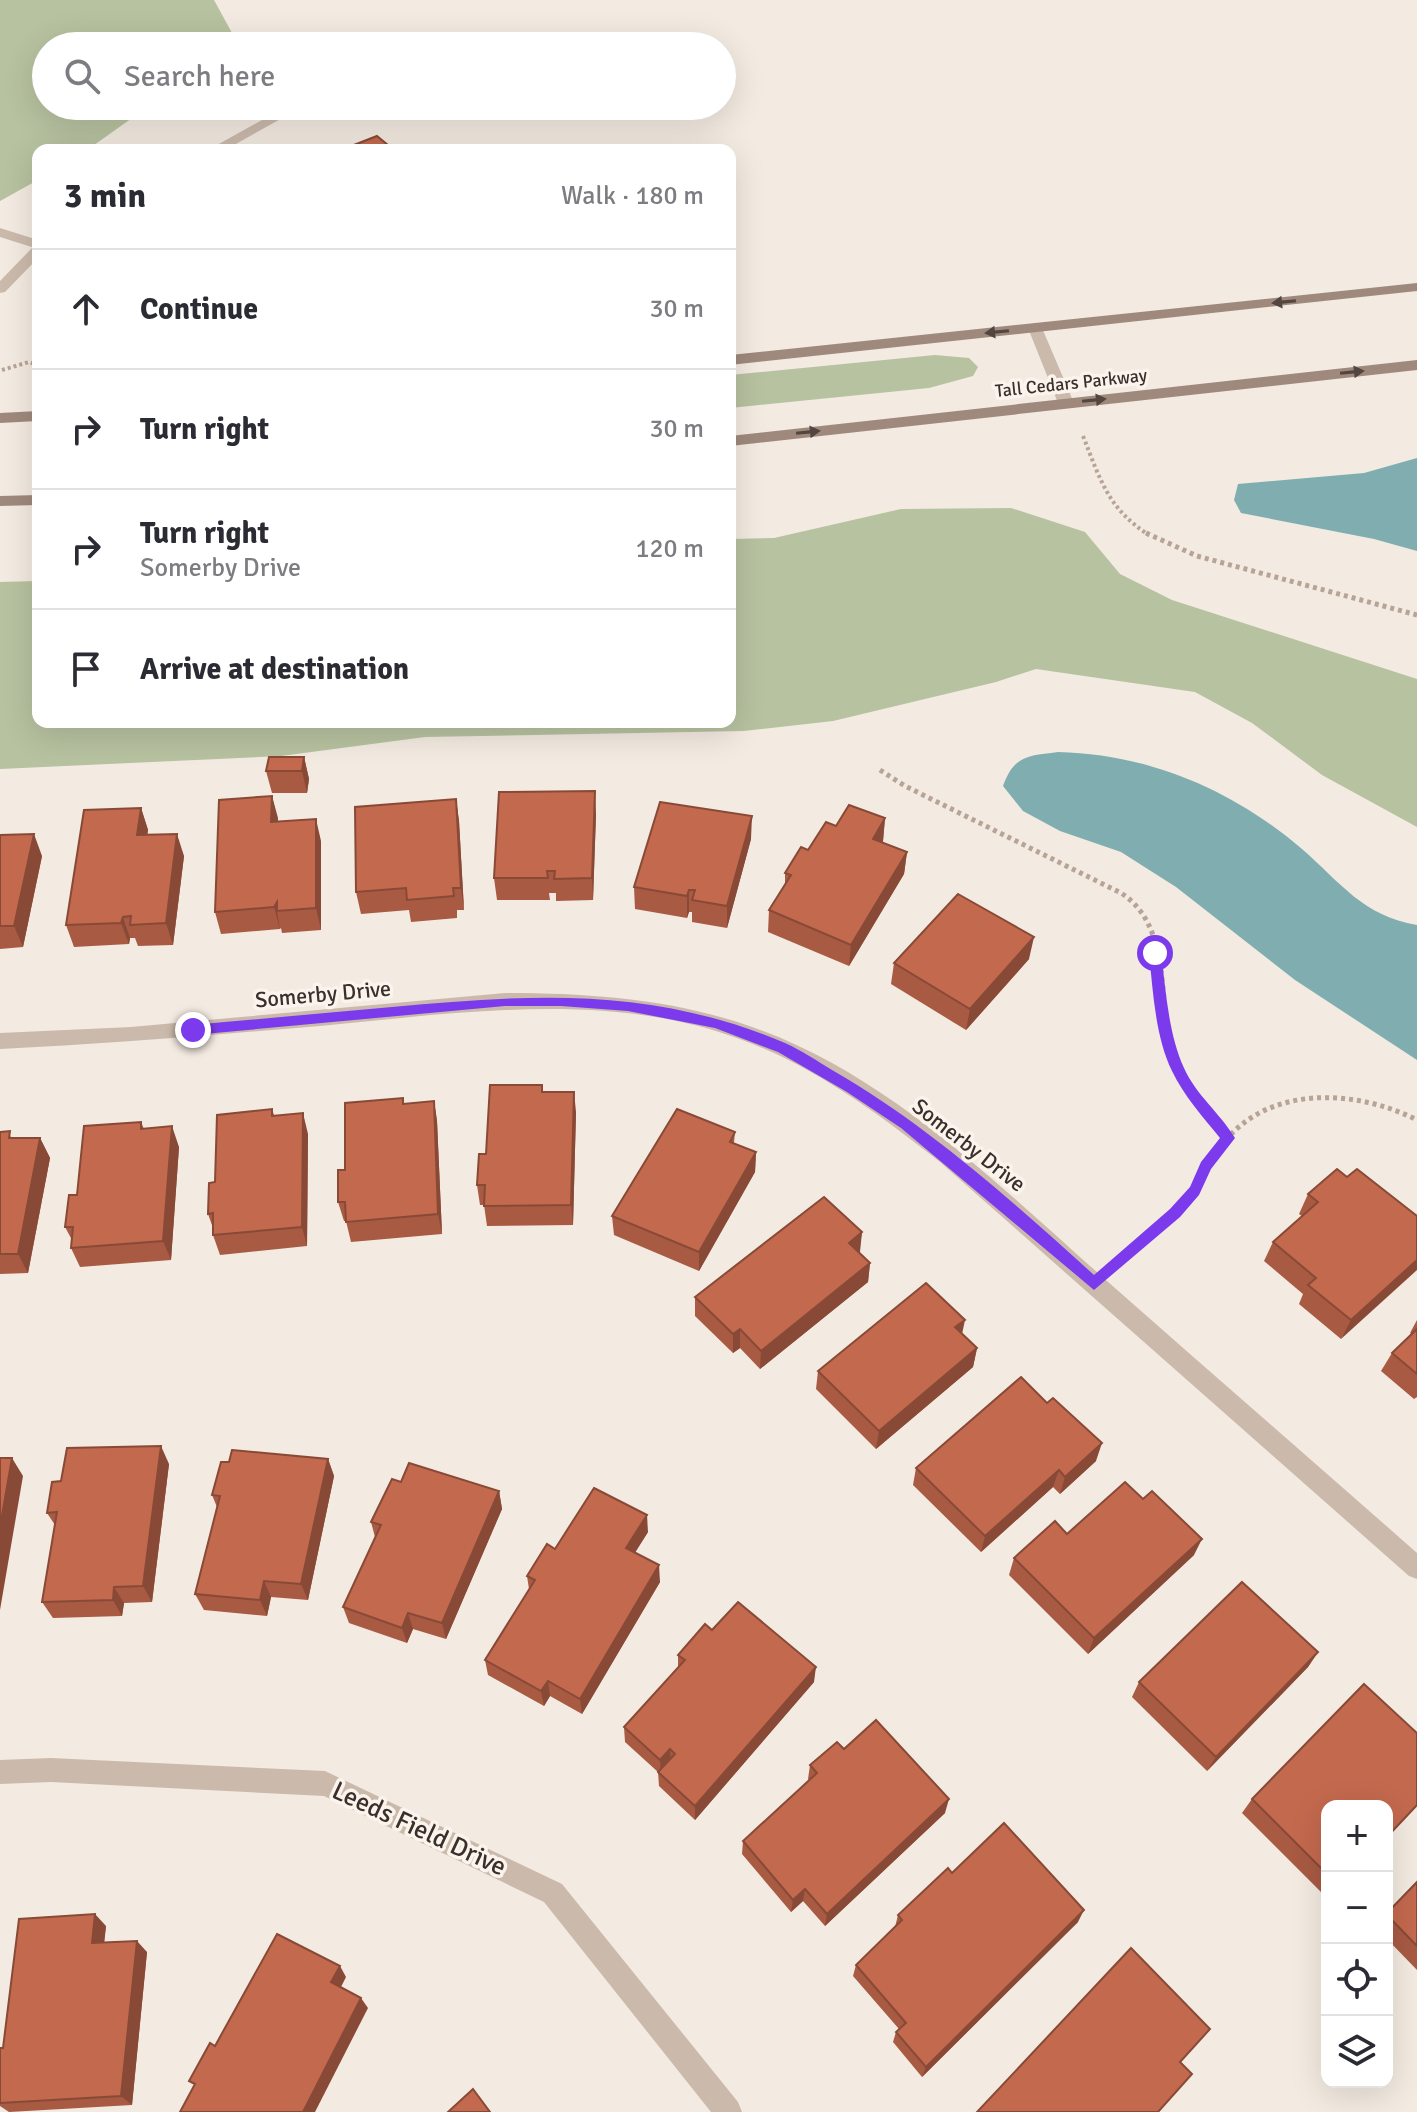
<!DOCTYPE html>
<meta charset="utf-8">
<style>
body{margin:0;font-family:Signika,sans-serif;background:#f2f2f3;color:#2b2b33}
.controls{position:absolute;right:24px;bottom:24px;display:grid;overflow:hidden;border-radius:16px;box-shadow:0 8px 32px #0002}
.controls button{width:72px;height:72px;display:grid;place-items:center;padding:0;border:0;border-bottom:2px solid #e1e1e2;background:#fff;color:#2b2b33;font:40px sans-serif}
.stop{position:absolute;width:24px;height:24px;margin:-18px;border:6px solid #7c3aed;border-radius:50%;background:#fff}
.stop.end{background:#7c3aed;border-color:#fff;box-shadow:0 2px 8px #0008}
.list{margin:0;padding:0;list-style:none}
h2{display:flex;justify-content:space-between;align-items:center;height:104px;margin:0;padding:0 32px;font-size:34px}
h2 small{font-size:26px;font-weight:400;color:#7c7c81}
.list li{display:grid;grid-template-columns:52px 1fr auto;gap:24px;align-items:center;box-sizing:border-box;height:120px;padding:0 32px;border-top:2px solid #e1e1e2}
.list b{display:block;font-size:30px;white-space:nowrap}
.list p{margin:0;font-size:26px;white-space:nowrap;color:#7c7c81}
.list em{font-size:26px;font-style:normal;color:#7c7c81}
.icon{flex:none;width:44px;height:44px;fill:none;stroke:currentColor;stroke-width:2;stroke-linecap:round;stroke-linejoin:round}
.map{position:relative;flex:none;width:1417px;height:2112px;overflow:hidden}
.search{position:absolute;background:#fff;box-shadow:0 8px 32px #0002;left:32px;top:32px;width:704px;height:88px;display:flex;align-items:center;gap:20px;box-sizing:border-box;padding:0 28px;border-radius:44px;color:#7c7c81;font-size:30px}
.panel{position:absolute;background:#fff;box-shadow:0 8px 32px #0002;left:32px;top:144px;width:704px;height:584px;border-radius:16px}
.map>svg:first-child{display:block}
.green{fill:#b7c2a0}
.water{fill:#80aeb0}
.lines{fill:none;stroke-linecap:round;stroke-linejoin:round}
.path-far2{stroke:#b7a496;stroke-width:4;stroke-dasharray:3 3;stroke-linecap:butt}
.path-far1{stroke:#b7a496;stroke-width:5;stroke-dasharray:4 4;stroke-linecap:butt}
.path{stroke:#b7a496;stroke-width:6;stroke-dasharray:5 5;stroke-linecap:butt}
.service{fill:#cbbaac;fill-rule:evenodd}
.minor{fill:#cbbaac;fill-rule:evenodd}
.secondary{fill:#9f897d;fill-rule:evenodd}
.wall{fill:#a85a43}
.shaded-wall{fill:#884a37}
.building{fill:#c3694e;stroke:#884a37;stroke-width:2}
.oneway{fill:#534640}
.route{fill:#7c3aed}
.labels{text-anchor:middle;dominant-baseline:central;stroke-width:7;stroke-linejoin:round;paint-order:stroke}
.far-street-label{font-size:18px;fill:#3a2f2b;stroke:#faf4ed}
.street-label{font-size:22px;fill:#3a2f2b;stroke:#faf4ed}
.near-street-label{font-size:26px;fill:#3a2f2b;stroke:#faf4ed}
</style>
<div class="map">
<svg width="1417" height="2112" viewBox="0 0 1417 2112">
<rect width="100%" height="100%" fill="#f3eae1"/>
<g class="green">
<path d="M0,0H214L238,44L46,46V106H149L87,150H38V180L0,201Z"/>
<path d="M935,355L969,358L978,367L973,376L929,388L730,408V375Z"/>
<path d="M1011,508L1085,532L1120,574L1172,600L1417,679V827L1322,775L1252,723L1195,692L1036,669L996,682L833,721L743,731L425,737L281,756L0,769V582L38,581V722H730V539L774,538L901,509Z"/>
</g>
<g class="water">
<path d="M1417,458V551L1374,539L1241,513L1234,500L1238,484L1364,473Z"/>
<path d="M1058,752C1149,754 1233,790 1302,849C1341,883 1363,916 1417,925V1060L1295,980L1176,887L1121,852L1060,831L1023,811L1003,786C1014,755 1028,756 1058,752Z"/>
</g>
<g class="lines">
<g class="path-far2">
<path d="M2,370L29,362L38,365"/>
<path d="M1083,436C1100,479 1108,509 1149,535"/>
</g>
<g class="path-far1">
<path d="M1146,533L1197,556L1417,615"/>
<path d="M880,770L905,786L1121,893C1177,929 1154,1014 1177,1069C1188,1095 1210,1117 1228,1138"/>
<path d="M1164,1224C1191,1200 1203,1168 1225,1141C1272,1084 1358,1090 1417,1120"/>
</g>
<path class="path" d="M1122,1260L1166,1222"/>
<g class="service">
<path d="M0,228L38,240V249L0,237Z"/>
<path d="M1035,323L1042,328L1074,403L1071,406L1066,408L1058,403L1028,328Z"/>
</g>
<g class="minor">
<path d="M287,106H304L225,150H208Z"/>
<path d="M38,246V258L5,292L0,293V281L33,247Z"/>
<path d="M505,993C590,993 675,999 755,1028C892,1077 1001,1188 1107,1281C1210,1372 1314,1462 1417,1553V1579L1409,1576L940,1162C880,1115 817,1068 745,1041C610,989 460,1013 320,1026C213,1035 107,1044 0,1049V1033L131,1027Z"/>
<path d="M51,1758L325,1771L562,1884L738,2102L742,2112H711L544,1902L324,1796L51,1782L0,1784V1760Z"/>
</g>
<g class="secondary">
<path d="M1417,283V291L730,365V355Z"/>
<path d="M1417,360V370L730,446V436Z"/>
<path d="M38,411V421L0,423V413Z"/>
<path d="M38,495V505L0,506V496Z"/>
</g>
</g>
<g class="wall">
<path d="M304,757L309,779L307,793H272L266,771Z"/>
<path d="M272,796L278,822L321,841V930L282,933L281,928L280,929L221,934L215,912Z"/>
<path d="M456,799L459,821L464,910H457V918L411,922L409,910L361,914L356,892Z"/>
<path d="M141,808L148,830L147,835L184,856L173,945L138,946L135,938H130L129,944L74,947L66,925Z"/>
<path d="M596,814L593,900L556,901V893H549L550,900H497L494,878Z"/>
<path d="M885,818L883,841L882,843L907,852L904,874L849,966L768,932L769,910L785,886V873L808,850L836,826Z"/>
<path d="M0,835L42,856L23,947L0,949Z"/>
<path d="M751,839L727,928L692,922V912H689L687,918L635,909L634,887Z"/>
<path d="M1029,959L966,1030L891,984L894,963Z"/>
<path d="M543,1092L576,1112L573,1225L487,1226L484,1205H480L477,1185L486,1154Z"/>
<path d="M434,1101L437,1121L442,1234L351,1242L346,1221H344L338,1202L345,1170L404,1104Z"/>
<path d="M272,1109L274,1115L308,1134L307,1246L220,1255L213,1235V1228L208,1214L215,1182Z"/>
<path d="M141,1122L144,1129L179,1147L171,1260L80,1267L71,1248L72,1240L65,1227L77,1195Z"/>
<path d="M0,1132L14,1138H40L50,1158L28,1273L0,1274Z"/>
<path d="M735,1132L734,1143L756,1152L755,1172L699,1271L614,1235L612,1216Z"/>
<path d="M1347,1177L1417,1216L1341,1339L1299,1304L1303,1294L1264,1261L1273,1242L1302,1216L1299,1214L1308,1194Z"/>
<path d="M862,1232L859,1253L870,1263L868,1282L760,1369L740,1348L733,1353L695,1316V1297Z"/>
<path d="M1417,1320V1397L1414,1399L1381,1371L1392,1353L1412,1334L1410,1333Z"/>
<path d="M962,1334L977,1348L973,1367L876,1449L816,1389L818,1371Z"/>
<path d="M328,1459L334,1476L308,1600L271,1597L267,1616L204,1610L195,1594L217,1507L212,1495Z"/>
<path d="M1096,1461L1060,1494L1053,1487L981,1552L913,1485L916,1468Z"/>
<path d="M169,1464L152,1602L124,1603L122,1616L53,1618L42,1602L55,1525L47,1513Z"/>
<path d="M401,1482L499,1491L502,1509L446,1639L413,1629L407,1643L349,1623L343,1607L375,1537L371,1522Z"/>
<path d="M648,1532L635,1552L660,1582L582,1714L550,1696L544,1706L488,1675L485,1660L529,1589L527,1576L555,1549Z"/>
<path d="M1067,1534L1194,1555L1088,1654L1009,1575L1014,1558Z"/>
<path d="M712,1630L814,1682L695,1820L659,1786L658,1772L625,1742L624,1727L678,1667V1655Z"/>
<path d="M1318,1652L1308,1667L1207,1771L1132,1697L1139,1682Z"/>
<path d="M844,1749L945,1813L825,1926L803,1901L791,1912L742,1854L743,1841L809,1780L808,1779L810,1765Z"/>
<path d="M1252,1799L1327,1806V1898L1242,1813Z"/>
<path d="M952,1873L1078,1922L922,2077L893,2042L896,2032L899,2029L853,1976L856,1965L895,1927L898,1915Z"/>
<path d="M1417,1881V1970L1387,1939V1912Z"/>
<path d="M106,1926L104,1942L147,1952L132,2105L9,2112L0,2106V2048H3Z"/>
</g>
<g class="shaded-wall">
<path d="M304,757L309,779L307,793L302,771Z"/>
<path d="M595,791L596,814L593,900L592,878Z"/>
<path d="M272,796L278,818L277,844L271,822Z"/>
<path d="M456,799L459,821L464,910L461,888Z"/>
<path d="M141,808L148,830L144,857L137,835Z"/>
<path d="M752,816L751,839L727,928V906Z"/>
<path d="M885,818L883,841L871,861L873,839Z"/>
<path d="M316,819L321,841V930L316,908Z"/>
<path d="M34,834L42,856L23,947L14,926Z"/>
<path d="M177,834L184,856L173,945L166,923Z"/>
<path d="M907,852L904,874L849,966L851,945Z"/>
<path d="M689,890V912L687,918V896Z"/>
<path d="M277,902V911L280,929L274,907Z"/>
<path d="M123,917L130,938L129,944L121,923Z"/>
<path d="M1034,937L1029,959L966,1030L970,1009Z"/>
<path d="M574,1092L576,1112L573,1225L571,1205Z"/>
<path d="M434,1101L437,1121L442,1234L438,1214Z"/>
<path d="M303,1113L308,1134L307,1246L302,1227Z"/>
<path d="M172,1126L179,1147L171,1260L163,1241Z"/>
<path d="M40,1138L50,1158L28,1273L18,1254Z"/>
<path d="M756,1152L755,1172L699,1271V1252Z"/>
<path d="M862,1232L860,1252L847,1262L849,1243Z"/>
<path d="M1417,1260V1270L1341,1339L1351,1320Z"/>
<path d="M870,1263L868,1282L760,1369L761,1351Z"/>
<path d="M965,1320L961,1339L955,1327Z"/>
<path d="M740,1329V1348L733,1353V1334Z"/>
<path d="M977,1348L973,1367L876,1449L879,1431Z"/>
<path d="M1102,1443L1096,1461L1060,1494L1065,1477Z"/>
<path d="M161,1446L169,1464L152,1602L143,1586Z"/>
<path d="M12,1458L23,1476L0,1610V1527Z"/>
<path d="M328,1459L334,1476L308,1600L301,1584Z"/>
<path d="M1059,1470L1053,1487L981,1552L985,1536Z"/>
<path d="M499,1491L502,1509L446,1639L442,1623Z"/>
<path d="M647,1515L648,1532L628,1564L626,1548Z"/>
<path d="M1202,1539L1194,1555L1088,1654L1094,1638Z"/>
<path d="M659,1565L660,1582L582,1714L580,1699Z"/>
<path d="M264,1581L271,1597L267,1616L260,1600Z"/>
<path d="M114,1587L124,1603L122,1616L113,1600Z"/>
<path d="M408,1613L413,1629L407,1643L402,1628Z"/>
<path d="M1318,1652L1308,1667L1207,1771L1216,1757Z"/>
<path d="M816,1667L814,1682L695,1820V1806Z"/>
<path d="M548,1681L550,1696L544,1706L541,1691Z"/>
<path d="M670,1749L671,1763L661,1774L660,1760Z"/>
<path d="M949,1799L945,1813L825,1926L827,1914Z"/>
<path d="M805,1889L803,1901L791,1912L793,1900Z"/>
<path d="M1084,1910L1078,1922L922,2077L926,2067Z"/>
<path d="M95,1914L106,1926L103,1954L92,1943Z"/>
<path d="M137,1941L147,1952L132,2105L121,2096Z"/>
<path d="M340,1966L346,1977L338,1993L331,1982Z"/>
<path d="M361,1998L368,2008L315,2112H303Z"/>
</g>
<g class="building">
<path d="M377,136L394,150H341Z"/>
<path d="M269,757H304L302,771H266Z"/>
<path d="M595,791L592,878L554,879L555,871H547L548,878H494L499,792Z"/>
<path d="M272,796L271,822L316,819V908L277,911V902L274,907L215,912L219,800Z"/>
<path d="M456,799L461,888H453L454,896L407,900L406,888L356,892L355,807Z"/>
<path d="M660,802L752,816L727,906L692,900L695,890H689L687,896L634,887Z"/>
<path d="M849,805L885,818L873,839L907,852L851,945L769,910L791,875L785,873L801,847L808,850L826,822L836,826Z"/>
<path d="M141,808L137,835L177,834L166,923L130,925L131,916L123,917L121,923L66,925L84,810Z"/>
<path d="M34,834L14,926H0V835Z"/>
<path d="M958,894L1034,937L970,1009L894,963Z"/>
<path d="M490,1085H542V1092H574L571,1205L484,1206L485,1185H477L479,1154H486Z"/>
<path d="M403,1098V1104L434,1101L438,1214L346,1222L345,1202H338V1170H345V1103Z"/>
<path d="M272,1109V1116L303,1113L302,1227L213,1235V1213L208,1214L209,1183L215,1182L217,1115Z"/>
<path d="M677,1109L735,1132L730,1142L756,1152L699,1252L612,1216Z"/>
<path d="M141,1122V1129L172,1126L163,1241L71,1248L73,1227H65L69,1195H77L84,1126Z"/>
<path d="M10,1131L9,1138H40L18,1254H0V1132Z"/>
<path d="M1337,1169L1347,1177L1357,1169L1417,1216V1260L1351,1320L1308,1285L1316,1278L1273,1242L1318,1202L1308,1194Z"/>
<path d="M824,1197L862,1232L849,1243L870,1263L761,1351L740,1329L733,1334L695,1297Z"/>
<path d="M926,1283L965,1320L955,1327L977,1348L879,1431L818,1371Z"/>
<path d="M1417,1329V1374L1392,1353Z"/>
<path d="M1021,1377L1047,1403L1053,1398L1102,1443L1065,1477L1059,1470L985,1536L916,1468Z"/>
<path d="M161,1446L143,1586L114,1587L113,1600L42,1602L57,1512L47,1513L52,1482L61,1481L67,1448Z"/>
<path d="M232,1450L328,1459L301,1584L264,1581L260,1600L195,1594L220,1496L212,1495L221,1462H229Z"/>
<path d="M0,1458H12L0,1527Z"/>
<path d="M409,1463L499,1491L442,1623L408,1613L402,1628L343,1607L381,1525L371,1522L392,1479L401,1482Z"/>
<path d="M1125,1482L1143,1499L1152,1491L1202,1539L1094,1638L1014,1558L1055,1521L1067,1534Z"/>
<path d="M594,1488L647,1515L626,1548L659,1565L580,1699L548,1681L541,1691L485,1660L535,1580L527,1576L547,1544L555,1549Z"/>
<path d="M1242,1582L1318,1652L1216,1757L1139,1682Z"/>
<path d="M738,1602L816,1667L695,1806L658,1772L675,1754L670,1749L660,1760L624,1727L685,1660L678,1655L705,1624L712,1630Z"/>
<path d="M1364,1684L1417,1733V1805L1387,1837V1806H1327V1874L1252,1799Z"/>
<path d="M876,1720L949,1799L827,1914L805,1889L793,1900L743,1841L817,1773L810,1765L837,1742L844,1749Z"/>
<path d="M1004,1823L1084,1910L926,2067L896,2032L906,2023L856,1965L902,1920L898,1915L948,1868L952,1873Z"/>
<path d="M1417,1882V1946L1387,1915V1913Z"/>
<path d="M95,1914L92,1943L137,1941L121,2096L0,2103V2048H3L19,1919Z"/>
<path d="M277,1934L340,1966L331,1982L361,1998L303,2112H180L195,2084L189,2081L210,2043L215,2046Z"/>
<path d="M1131,1948L1210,2029L1180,2062L1192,2074L1158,2112H977Z"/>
<path d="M473,2089L490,2112H448Z"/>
</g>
<defs><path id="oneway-solid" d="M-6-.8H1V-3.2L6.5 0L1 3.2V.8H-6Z" transform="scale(2)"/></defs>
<g class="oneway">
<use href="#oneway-solid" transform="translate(1284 302) rotate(174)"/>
<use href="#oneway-solid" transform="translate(997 332) rotate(174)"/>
<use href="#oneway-solid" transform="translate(1352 372) rotate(-6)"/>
<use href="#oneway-solid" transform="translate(1094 400) rotate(-6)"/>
<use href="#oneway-solid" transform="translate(808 432) rotate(-6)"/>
</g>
<path class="route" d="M1155,948L1161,953C1166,990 1168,1033 1184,1068C1196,1095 1220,1113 1235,1138L1211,1169L1199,1195L1180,1217L1094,1290L901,1128L847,1092L778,1052L715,1028L628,1011L561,1006H505L193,1035L186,1030L193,1025C259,1019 325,1013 392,1007C532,994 651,986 785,1043C801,1050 817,1061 832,1070C928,1125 1012,1201 1094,1275L1170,1209L1190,1187L1201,1162L1220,1138C1203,1117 1184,1096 1172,1071C1155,1036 1153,991 1149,953Z"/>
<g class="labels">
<g class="far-street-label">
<text transform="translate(1071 383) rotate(-6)">Tall Cedars Parkway</text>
</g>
<g class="street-label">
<text transform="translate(323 994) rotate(-5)">Somerby Drive</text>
<text transform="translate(969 1145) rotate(38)">Somerby Drive</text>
</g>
<g class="near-street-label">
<text transform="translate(419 1829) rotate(25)">Leeds Field Drive</text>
</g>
</g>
</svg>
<div class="controls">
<button>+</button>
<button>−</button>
<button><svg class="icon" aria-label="locate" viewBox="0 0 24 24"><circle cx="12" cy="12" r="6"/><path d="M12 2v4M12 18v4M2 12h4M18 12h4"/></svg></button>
<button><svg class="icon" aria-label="layers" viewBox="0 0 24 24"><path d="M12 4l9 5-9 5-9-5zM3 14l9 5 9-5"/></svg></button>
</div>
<div class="stop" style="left:1155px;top:953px"></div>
<div class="stop end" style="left:193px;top:1030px"></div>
<div class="search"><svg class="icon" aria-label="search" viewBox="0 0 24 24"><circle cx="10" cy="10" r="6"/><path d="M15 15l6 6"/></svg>Search here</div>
<section class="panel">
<h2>3 min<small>Walk · 180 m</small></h2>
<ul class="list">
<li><svg class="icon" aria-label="ahead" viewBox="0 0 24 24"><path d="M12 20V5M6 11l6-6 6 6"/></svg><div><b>Continue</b></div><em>30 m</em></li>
<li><svg class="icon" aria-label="right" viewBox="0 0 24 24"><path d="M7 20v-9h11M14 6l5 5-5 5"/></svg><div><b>Turn right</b></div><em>30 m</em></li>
<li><svg class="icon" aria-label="right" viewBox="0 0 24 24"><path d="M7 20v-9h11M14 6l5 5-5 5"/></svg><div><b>Turn right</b><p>Somerby Drive</p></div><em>120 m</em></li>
<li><svg class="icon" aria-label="arrive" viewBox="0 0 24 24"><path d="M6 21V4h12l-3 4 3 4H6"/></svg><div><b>Arrive at destination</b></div></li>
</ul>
</section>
</div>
